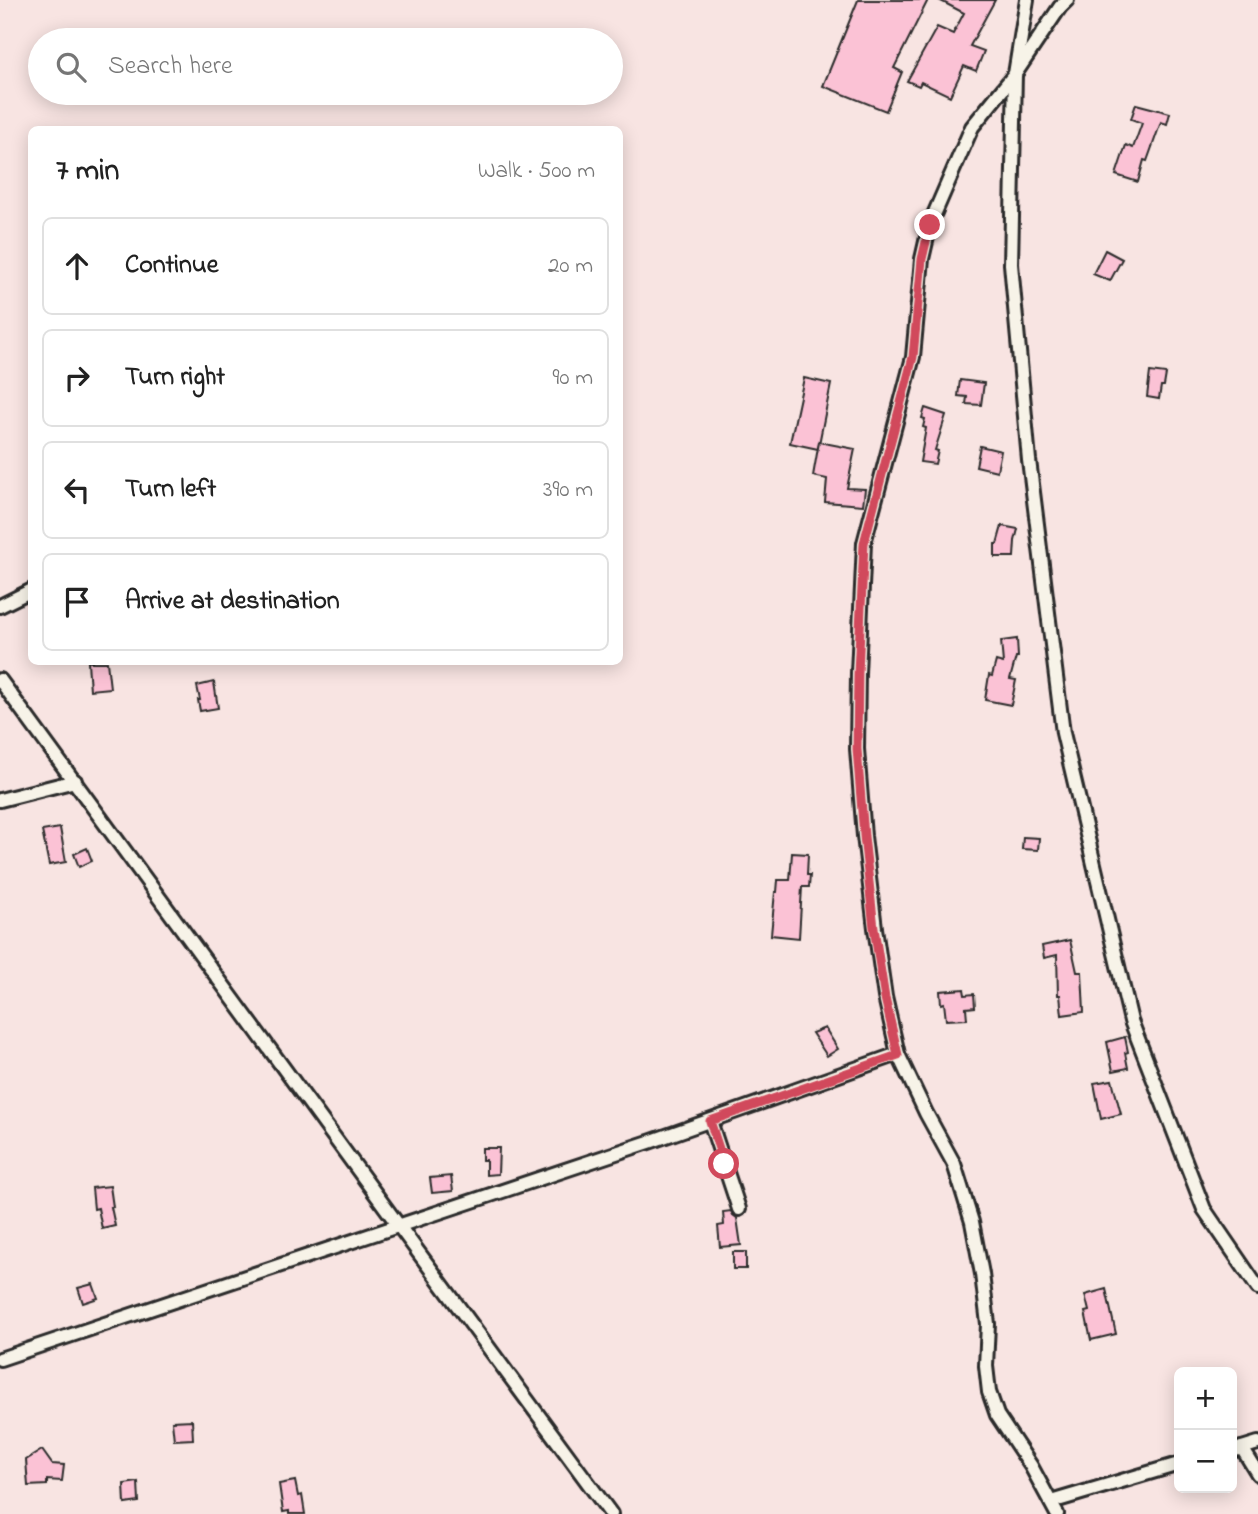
<!DOCTYPE html>
<meta charset="utf-8">
<style>
body{margin:0;font-family:"Indie Flower",sans-serif;background:#f2f2f2;color:#222}
.controls{position:absolute;right:21px;bottom:21px;display:grid;overflow:hidden;border-radius:10px;box-shadow:0 4px 18px #0003}
.controls button{width:63px;height:63px;display:grid;place-items:center;padding:0;border:0;border-bottom:2px solid #e0e0e0;background:#fff;color:#222;font:35px sans-serif}
.stop{position:absolute;width:21px;height:21px;margin:-16px;border:5px solid #d1495b;border-radius:50%;background:#fff}
.stop.end{background:#d1495b;border-color:#fff;box-shadow:0 2px 7px #0008}
.list{margin:0;padding:0;list-style:none}
h2{display:flex;justify-content:space-between;align-items:center;height:91px;margin:0;padding:0 28px;font-size:30px}
h2 small{font-size:23px;font-weight:400;color:#767676}
.list li{display:grid;grid-template-columns:46px 1fr auto;gap:21px;align-items:center;box-sizing:border-box;height:98px;margin:0 14px 14px;padding:0 14px;border:2px solid #e0e0e0;border-radius:10px}
.list b{display:block;font-size:26px;white-space:nowrap}
.list em{font-size:23px;font-style:normal;color:#767676}
.icon{flex:none;width:38px;height:38px;fill:none;stroke:currentColor;stroke-width:2;stroke-linecap:round;stroke-linejoin:round}
.map{position:relative;flex:none;width:1258px;height:1514px;overflow:hidden}
.search{position:absolute;background:#fff;box-shadow:0 4px 18px #0003;left:28px;top:28px;width:595px;height:77px;display:flex;align-items:center;gap:18px;box-sizing:border-box;padding:0 24px;border-radius:38px;color:#767676;font-size:26px}
.panel{position:absolute;background:#fff;box-shadow:0 4px 18px #0003;left:28px;top:126px;width:595px;height:539px;border-radius:10px}
.map>svg:first-child{display:block}
.building{fill:#fbc2d5;stroke:#2b2b2b;stroke-width:2}
.lines{fill:none;stroke-linecap:round;stroke-linejoin:round}
.minor-casing{stroke:#2b2b2b;stroke-width:18}
.minor{stroke:#f7f3e8;stroke-width:12}
.route{stroke:#d1495b;stroke-width:9}
</style>
<div class="map">
<svg width="1258" height="1514" viewBox="0 0 1258 1514">
<rect width="100%" height="100%" fill="#f8e4e2"/>
<filter id="ink" filterUnits="userSpaceOnUse"><feTurbulence type="fractalNoise" baseFrequency=".0143" numOctaves="2"/><feDisplacementMap in="SourceGraphic" scale="14" xChannelSelector="R" yChannelSelector="G"/><feConvolveMatrix kernelMatrix="1 2 1 2 8 2 1 2 1" color-interpolation-filters="sRGB"/></filter>
<g filter="url(#ink)">
<g class="building">
<path d="M858,0H928L894,68L902,72L886,111L823,86Z"/>
<path d="M939,0H995L970,46L984,51L976,71L964,66L950,96L921,82L919,86L907,81L937,27L953,34L964,13Z"/>
<path d="M1136,104L1170,113L1167,124L1161,122L1147,161L1144,160L1138,182L1116,175L1126,145L1133,148L1142,123L1131,119Z"/>
<path d="M1105,250L1122,259L1110,281L1093,274Z"/>
<path d="M1150,372L1166,374L1164,386H1161L1159,399L1147,397Z"/>
<path d="M804,378L831,384L818,449L790,443Z"/>
<path d="M960,380L984,383L981,405L966,404L967,397L958,396Z"/>
<path d="M925,408L946,415L935,450L938,451L935,464L920,462L926,428L923,427L925,419L922,418Z"/>
<path d="M819,442L855,449L847,488L865,489L863,505L825,502L827,479L813,476Z"/>
<path d="M980,446L1001,451L997,471L976,466Z"/>
<path d="M1002,526L1018,529L1015,541L1014,557H995V544H997Z"/>
<path d="M1017,639L1018,657H1016L1010,679L1016,680L1011,705L985,700L989,675L992,676L996,661L1003,663L1001,641Z"/>
<path d="M88,662H107L110,688L90,690Z"/>
<path d="M214,682L218,708L200,711L198,700H200L197,686Z"/>
<path d="M60,828L66,862L49,865L42,831Z"/>
<path d="M1023,837L1039,838L1038,850L1022,849Z"/>
<path d="M87,848L92,861L79,867L74,854Z"/>
<path d="M792,853L808,854L807,875H810L809,887H802L799,938L771,935L775,892H777L778,880H790Z"/>
<path d="M1070,940L1077,972H1082L1084,1012L1062,1015L1060,995H1058L1057,955L1044,958L1042,946Z"/>
<path d="M964,989L965,995L974,994L975,1007L966,1008L967,1019L946,1020L944,1003L941,1004L940,991Z"/>
<path d="M825,1028L838,1049L827,1056L812,1033Z"/>
<path d="M1125,1037L1128,1052L1125,1053L1128,1068L1113,1071L1107,1042Z"/>
<path d="M1112,1080L1121,1114L1101,1119L1094,1083Z"/>
<path d="M482,1148H499L498,1174L486,1175V1160H482Z"/>
<path d="M451,1176L453,1191L432,1193L430,1178Z"/>
<path d="M110,1186L113,1207H111L115,1226L102,1229L98,1208L94,1209L92,1188Z"/>
<path d="M731,1211L733,1215L737,1218L741,1245L720,1247L718,1226L724,1225L723,1212Z"/>
<rect x="733" y="1252" width="13" height="17"/>
<path d="M93,1284L98,1298L83,1303L78,1288Z"/>
<path d="M1106,1289L1116,1334L1091,1340L1085,1312L1089,1311L1085,1295Z"/>
<path d="M192,1420L193,1439L174,1440L172,1421Z"/>
<path d="M42,1450L52,1464L64,1465L62,1481L47,1480V1485L28,1486L26,1460Z"/>
<path d="M295,1481L298,1496L302,1495L305,1514H289V1511L283,1512L279,1484Z"/>
<path d="M138,1482L139,1502L125,1504L124,1484Z"/>
</g>
<g class="lines">
<g class="minor-casing">
<g id="minor">
<path d="M1027,0L1015,74L1011,264L1029,460L1063,733L1131,1021L1204,1209L1258,1288"/>
<path d="M0,606L32,590"/>
<path d="M0,680L399,1226L611,1514"/>
<path d="M0,800L75,781"/>
<path d="M710,1121L739,1209"/>
<path d="M0,1359L652,1141L898,1054"/>
<path d="M1242,1448L1258,1474"/>
<path d="M1232,1451L1258,1443"/>
<path d="M1051,1502L1179,1464"/>
<path d="M1057,1514L1031,1466L997,1415L989,1392L986,1366L988,1324L982,1274L972,1222L954,1164L926,1113L898,1054L885,997L875,928L864,836L857,749L858,673L864,543L913,357L922,259L930,224L972,127L1015,74L1060,7L1067,0"/>
</g>
</g>
<use href="#minor" class="minor"/>
</g>
</g>
<g class="lines" filter="url(#ink)">
<path class="route" d="M724,1164L710,1121L898,1055L885,998L874,928L864,836L857,749L858,673L864,543L913,357L922,259L930,225"/>
</g>
</svg>
<div class="controls">
<button>+</button>
<button>−</button>
</div>
<div class="stop" style="left:724px;top:1164px"></div>
<div class="stop end" style="left:930px;top:225px"></div>
<div class="search"><svg class="icon" aria-label="search" viewBox="0 0 24 24"><circle cx="10" cy="10" r="6"/><path d="M15 15l6 6"/></svg>Search here</div>
<section class="panel">
<h2>7 min<small>Walk · 500 m</small></h2>
<ul class="list">
<li><svg class="icon" aria-label="ahead" viewBox="0 0 24 24"><path d="M12 20V5M6 11l6-6 6 6"/></svg><div><b>Continue</b></div><em>20 m</em></li>
<li><svg class="icon" aria-label="right" viewBox="0 0 24 24"><path d="M7 20v-9h11M14 6l5 5-5 5"/></svg><div><b>Turn right</b></div><em>90 m</em></li>
<li><svg class="icon" aria-label="left" viewBox="0 0 24 24"><path d="M17 20v-9H6M10 6l-5 5 5 5"/></svg><div><b>Turn left</b></div><em>390 m</em></li>
<li><svg class="icon" aria-label="arrive" viewBox="0 0 24 24"><path d="M6 21V4h12l-3 4 3 4H6"/></svg><div><b>Arrive at destination</b></div></li>
</ul>
</section>
</div>
